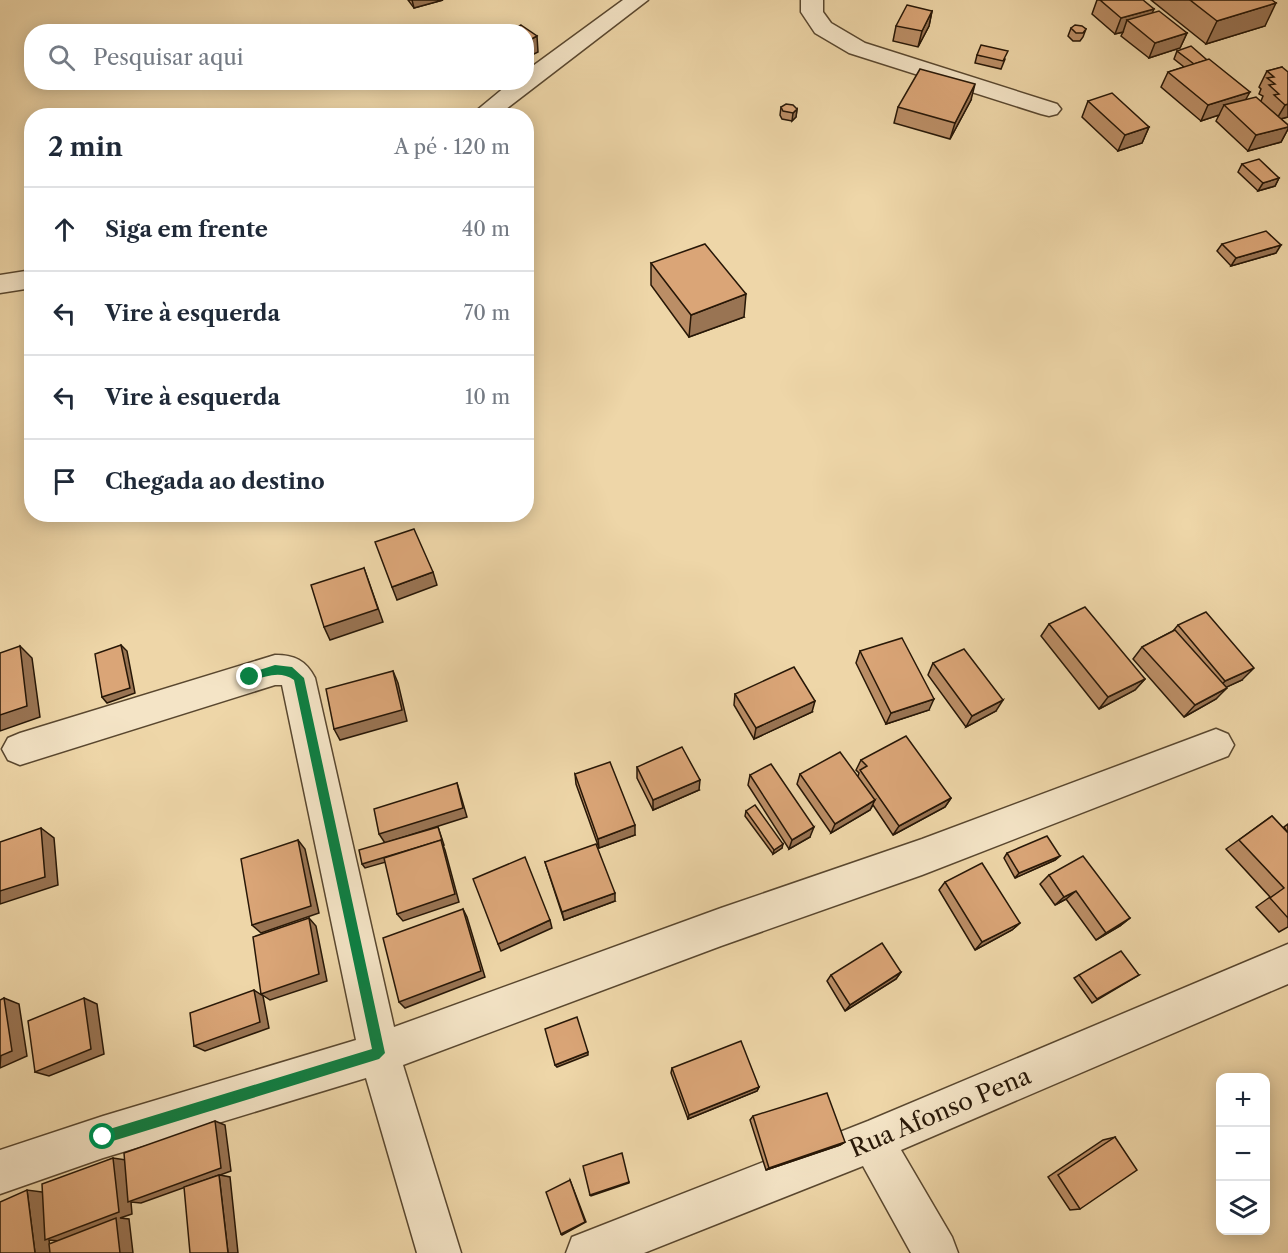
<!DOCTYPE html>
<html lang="pt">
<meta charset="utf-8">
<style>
body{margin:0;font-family:"Libre Caslon Text",serif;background:#f6f6f7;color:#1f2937}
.controls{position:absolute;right:18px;bottom:18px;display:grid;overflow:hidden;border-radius:12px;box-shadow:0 3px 15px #0003}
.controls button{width:54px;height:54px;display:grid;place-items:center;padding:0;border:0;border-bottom:2px solid #e0e1e3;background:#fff;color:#1f2937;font:30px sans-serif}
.stop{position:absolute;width:18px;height:18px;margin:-14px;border:4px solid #0b8043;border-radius:50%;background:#fff}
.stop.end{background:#0b8043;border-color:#fff;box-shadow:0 2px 6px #0008}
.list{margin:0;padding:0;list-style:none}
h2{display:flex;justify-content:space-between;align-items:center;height:78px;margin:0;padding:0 24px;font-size:26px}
h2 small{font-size:20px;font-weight:400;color:#747a83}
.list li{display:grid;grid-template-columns:39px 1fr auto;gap:18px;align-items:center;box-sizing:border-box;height:84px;padding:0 24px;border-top:2px solid #e0e1e3}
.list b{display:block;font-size:22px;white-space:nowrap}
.list em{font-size:20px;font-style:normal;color:#747a83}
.icon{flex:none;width:33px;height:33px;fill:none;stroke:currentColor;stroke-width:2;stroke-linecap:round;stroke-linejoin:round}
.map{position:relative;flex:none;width:1288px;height:1253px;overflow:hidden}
.search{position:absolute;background:#fff;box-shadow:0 3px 15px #0003;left:24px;top:24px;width:510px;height:66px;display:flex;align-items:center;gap:15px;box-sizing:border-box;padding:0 21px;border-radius:24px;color:#747a83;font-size:22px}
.panel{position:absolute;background:#fff;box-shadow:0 3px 15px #0003;left:24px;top:108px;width:510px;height:414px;border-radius:24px}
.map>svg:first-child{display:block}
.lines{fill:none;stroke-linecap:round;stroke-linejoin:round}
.minor-casing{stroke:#59472f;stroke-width:3}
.minor{fill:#f4e4c6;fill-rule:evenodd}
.wall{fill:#bb8e66;stroke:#271707;stroke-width:1.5}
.shaded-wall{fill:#997453;stroke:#271707;stroke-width:1.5}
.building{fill:#daa577;stroke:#271707;stroke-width:1.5}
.route{fill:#0b8043}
.labels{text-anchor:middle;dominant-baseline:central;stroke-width:4.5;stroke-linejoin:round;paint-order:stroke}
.near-street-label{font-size:24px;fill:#271707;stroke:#f4e4c6}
</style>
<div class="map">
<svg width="1288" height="1253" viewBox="0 0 1288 1253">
<rect width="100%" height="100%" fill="#eed6a8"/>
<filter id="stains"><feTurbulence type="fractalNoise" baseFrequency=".00333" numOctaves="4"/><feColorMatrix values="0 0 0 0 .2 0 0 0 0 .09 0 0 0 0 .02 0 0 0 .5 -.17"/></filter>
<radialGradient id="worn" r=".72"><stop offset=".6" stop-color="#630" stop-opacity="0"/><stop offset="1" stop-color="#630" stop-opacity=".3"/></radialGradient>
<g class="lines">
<g class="minor-casing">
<g id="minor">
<path d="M623,0H648L497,116H470L511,82H526V71Z"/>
<path d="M801,0H823V12L831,23L865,43L1057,104L1061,109L1057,114L1049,116L1041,114L849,53L815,33L801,12Z"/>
<path d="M32,270V288L0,293V275Z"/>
<path d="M275,655C294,655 306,660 315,678L394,1027L721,908L922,839L1216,729L1228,734L1234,745L1228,756L922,875L721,946L403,1065L461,1253H417L366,1078L103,1158L0,1194V1150L103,1116L356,1040L282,685H275L20,765L8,760L2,749L8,738L20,733Z"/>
<path d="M1288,944V984L901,1150L952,1237L958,1253H911L863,1166L644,1253H566L572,1237L868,1121Z"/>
</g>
</g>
<use href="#minor" class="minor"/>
</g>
<g class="wall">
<path d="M408,0H443L414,8Z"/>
<path d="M1097,0H1143L1152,13L1187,33L1180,48L1149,58L1121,36L1123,32L1115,34L1092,14Z"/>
<path d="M1151,0H1272L1265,26L1206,44Z"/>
<path d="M932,11L929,26L918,47L893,41L896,26Z"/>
<path d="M1071,28L1086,29L1083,37L1080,41H1073L1068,36Z"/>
<path d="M1177,51L1246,100L1261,101L1263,96L1259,94L1261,89L1259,87L1267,71L1282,67L1288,117L1281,119L1288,125V129L1281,142L1248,151L1216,121L1219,115L1201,121L1161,87L1168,72L1184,67L1174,59Z"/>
<path d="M977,55L1005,59L1001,69L975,63Z"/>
<path d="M971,100L950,139L894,123L898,107Z"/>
<path d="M1088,101L1149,127L1142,143L1118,151L1082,117Z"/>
<path d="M781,107L797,109L796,117L792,121L782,119L780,115Z"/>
<path d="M1242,164L1279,178L1275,186L1258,191L1238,172Z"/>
<path d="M1222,244L1276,253L1231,266L1217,251Z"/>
<path d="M651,263L744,317L689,337L651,285Z"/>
<path d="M1049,624L1145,679L1135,690L1099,709L1041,636Z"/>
<path d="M1178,625L1242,680L1226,687L1216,699L1184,717L1133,659L1142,647L1173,631Z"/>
<path d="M860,651L929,710L886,724L856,663Z"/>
<path d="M933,663L996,711L966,727L928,675Z"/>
<path d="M735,694L812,712L754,739L734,705Z"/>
<path d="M861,760L951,798L945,807L893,835L873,805L870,810L831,833L797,784L800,774L858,776L859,773L856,770Z"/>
<path d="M637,767L699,790L653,810L637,778Z"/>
<path d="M575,774L635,835L599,848L576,784Z"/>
<path d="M750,775L810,837L789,849L748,785Z"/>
<path d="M746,811L782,848L773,854L745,816Z"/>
<path d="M1272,816L1288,833V927L1279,932L1256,907L1270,897L1226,849Z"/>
<path d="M1288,824V833L1284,827Z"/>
<path d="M1007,853L1060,856L1055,860L1015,878L1004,858Z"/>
<path d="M545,862L615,901L564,920Z"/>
<path d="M1049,875L1130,918L1120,926L1096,940L1066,899L1055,905L1040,884Z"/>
<path d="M945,882L1020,923L1012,930L975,950L939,890Z"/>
<path d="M901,972L896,979L845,1011L827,981L831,975Z"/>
<path d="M1079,975H1139L1092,1003L1074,978Z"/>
<path d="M672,1068L759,1087L757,1091L688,1119L671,1073Z"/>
<path d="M753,1116L845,1142L840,1145L766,1170L750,1120Z"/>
<path d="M1115,1137L1080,1209L1070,1210L1048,1177L1103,1140Z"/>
</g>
<g class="shaded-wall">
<path d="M412,0H443L414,8Z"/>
<path d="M1276,3L1265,26L1206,44L1217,21Z"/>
<path d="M1154,9L1147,25L1127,20L1123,32L1115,34L1121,18Z"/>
<path d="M932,11L929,26L918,47L922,31Z"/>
<path d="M1187,33L1180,48L1149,58L1155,43Z"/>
<path d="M537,36L538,52L526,58V42Z"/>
<path d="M975,84L971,100L950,139L955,123Z"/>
<path d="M1250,92L1241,108L1224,105L1219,115L1201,121L1208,105Z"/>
<path d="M1288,104V117L1276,120L1285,105Z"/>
<path d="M797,109L796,117L792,121L793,113Z"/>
<path d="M1149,127L1142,143L1118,151L1125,135Z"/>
<path d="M1288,127V129L1281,142L1248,151L1256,135Z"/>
<path d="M1279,178L1275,186L1258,191L1263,183Z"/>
<path d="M1281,245L1276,253L1231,266L1236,258Z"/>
<path d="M746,294L744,317L689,337L691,315Z"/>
<path d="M364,568L383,622L330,640L324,627Z"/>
<path d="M433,572L437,585L397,600L392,587Z"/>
<path d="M121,645L127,651L135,693L107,703L102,697Z"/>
<path d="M20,646L32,658L40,717L0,731V715Z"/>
<path d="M1254,668L1242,680L1214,693L1225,681Z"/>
<path d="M393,671L398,683L407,721L340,740L334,729Z"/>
<path d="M1145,679L1135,690L1099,709L1108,697Z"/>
<path d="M1227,688L1216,699L1184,717L1195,705Z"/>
<path d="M934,699L929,710L886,724L891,713Z"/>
<path d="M1003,700L996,711L966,727L972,716Z"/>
<path d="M815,701L812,712L754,739L756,728Z"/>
<path d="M700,780L699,790L653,810V800Z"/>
<path d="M457,783L460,793L467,817L385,843L379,834Z"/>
<path d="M951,798L945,807L893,835L899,826Z"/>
<path d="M875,800L870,810L831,833L835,824Z"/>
<path d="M635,825V835L599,848L598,839Z"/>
<path d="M438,827L444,845H443L445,850L459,902L403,921L397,914L442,846L365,868L362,864Z"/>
<path d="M814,827L810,837L789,849L792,840Z"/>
<path d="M41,828L54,838L58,885L0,904V891Z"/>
<path d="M298,840L305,849L319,913L261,933L252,925Z"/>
<path d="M783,844L782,848L773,854L774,850Z"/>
<path d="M1060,856L1055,860L1015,878L1019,873Z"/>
<path d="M1076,891L1066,899L1055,905L1064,897Z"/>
<path d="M615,893V901L564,920L562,912Z"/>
<path d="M463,909L467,917L485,977L405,1008L399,1002Z"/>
<path d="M309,918L316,926L327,981L270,1000L261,994Z"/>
<path d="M1130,918L1120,926L1096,940L1106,933Z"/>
<path d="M550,920L552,928L501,951L498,944Z"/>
<path d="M1020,923L1012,930L975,950L982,942Z"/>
<path d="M901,972L896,979L845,1011L850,1005Z"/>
<path d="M254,990L263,996L269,1028L205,1051L194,1046Z"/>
<path d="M4,998L19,1004L27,1056L0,1068Z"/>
<path d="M84,998L97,1004L104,1054L49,1076L35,1072Z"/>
<path d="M588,1052V1055L557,1067L555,1065Z"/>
<path d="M759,1087L757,1091L688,1119L689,1115Z"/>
<path d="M215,1121L225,1125L231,1171L220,1175L230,1177L238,1253H228L219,1175L141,1203L131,1202L132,1214L120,1218L129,1219L133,1253H120L60,1241L49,1240L51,1253H35L27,1190L42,1192L113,1158L126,1160Z"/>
<path d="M845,1142L840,1145L766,1170L769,1168Z"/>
<path d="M570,1180L586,1222L562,1235L561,1234Z"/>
<path d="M629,1182V1183L591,1196L590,1195Z"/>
</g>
<g class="building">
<path d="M1100,0H1143L1154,9L1121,18Z"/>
<path d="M1190,0H1272L1276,3L1217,21Z"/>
<path d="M907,5L932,11L922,31L896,26Z"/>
<path d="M1159,11L1187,33L1155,43L1127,20Z"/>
<path d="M521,25L537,36L526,42V32H509Z"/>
<path d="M1075,25L1082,26L1086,29L1083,33H1076L1071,28Z"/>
<path d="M981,45L1008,51L1003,61L977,55Z"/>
<path d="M1191,46L1207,60L1194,64L1177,51Z"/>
<path d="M1209,59L1250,92L1208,105L1168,72Z"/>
<path d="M1282,67L1288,72V104L1285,105L1274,95L1279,94L1269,85L1275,84L1267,78L1274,77L1267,71Z"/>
<path d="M920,69L975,84L955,123L898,107Z"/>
<path d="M1112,93L1149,127L1125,135L1088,101Z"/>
<path d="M1256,97L1288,125V127L1256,135L1224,105Z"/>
<path d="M786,104L793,105L797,109L793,113L783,111L781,107Z"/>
<path d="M1259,159L1279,178L1263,183L1242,164Z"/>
<path d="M1266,231L1281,245L1236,258L1222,244Z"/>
<path d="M705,244L746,294L691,315L651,263Z"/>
<path d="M414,529L433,572L392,587L375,542Z"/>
<path d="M364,568L378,609L324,627L311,585Z"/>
<path d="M1085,607L1145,679L1108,697L1049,624Z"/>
<path d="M1206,612L1254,668L1225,681L1178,625Z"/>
<path d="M1175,630L1227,688L1195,705L1142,647Z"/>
<path d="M902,638L934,699L891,713L860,651Z"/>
<path d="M121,645L130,688L102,697L95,654Z"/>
<path d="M20,646L27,706L0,715V653Z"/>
<path d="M964,649L1003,700L972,716L933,663Z"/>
<path d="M794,667L815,701L756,728L735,694Z"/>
<path d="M393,671L402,710L334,729L326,689Z"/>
<path d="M906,736L951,798L899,826L860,770L867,766L861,760Z"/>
<path d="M682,747L700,780L653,800L637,767Z"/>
<path d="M840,752L875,800L835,824L800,774Z"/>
<path d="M610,762L635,825L598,839L575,774Z"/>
<path d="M771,764L814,827L792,840L750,775Z"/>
<path d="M457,783L463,808L379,834L374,809Z"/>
<path d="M755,805L783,844L774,850L746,811Z"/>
<path d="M1272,816L1288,833V918L1270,898L1284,888L1239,840Z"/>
<path d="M438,827L442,840L362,864L359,850Z"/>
<path d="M41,828L45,877L0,891V842Z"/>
<path d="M1047,836L1060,856L1019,873L1007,853Z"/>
<path d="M298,840L311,906L252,925L241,859Z"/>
<path d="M441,840L455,894L397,914L384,858Z"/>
<path d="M596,844L615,893L562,912L545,862Z"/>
<path d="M1083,856L1130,918L1106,933L1076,891L1064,897L1049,875Z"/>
<path d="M525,857L550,920L498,944L473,879Z"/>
<path d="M982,863L1020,923L982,942L945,882Z"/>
<path d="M463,909L481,971L399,1002L383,938Z"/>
<path d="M309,918L319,974L261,994L253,937Z"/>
<path d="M882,943L901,972L850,1005L831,975Z"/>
<path d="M1121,951L1139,975L1097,999L1079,975Z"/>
<path d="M254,990L260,1022L194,1046L190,1013Z"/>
<path d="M4,998L12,1051L0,1056V1000Z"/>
<path d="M84,998L91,1049L35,1072L28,1021Z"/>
<path d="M577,1017L588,1052L555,1065L545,1029Z"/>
<path d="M741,1041L759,1087L689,1115L672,1068Z"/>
<path d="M827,1093L845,1142L769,1168L753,1116Z"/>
<path d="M215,1121L221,1168L128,1202L124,1153Z"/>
<path d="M1115,1137L1137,1170L1080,1209L1058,1175Z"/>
<path d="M622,1153L629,1182L590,1195L583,1166Z"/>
<path d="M113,1158L119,1212L45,1240L42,1184Z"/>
<path d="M219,1175L228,1253H190L184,1187Z"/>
<path d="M570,1180L585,1222L561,1234L546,1192Z"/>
<path d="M27,1190L35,1253H0V1202Z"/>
<path d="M116,1218L120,1253H50L49,1244Z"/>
</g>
<path class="route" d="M275,665L292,667L304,678L385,1053L379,1059L103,1144L99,1142L97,1137L99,1133L103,1131L372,1049L294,680C280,670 265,677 250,681L245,677L247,674Z"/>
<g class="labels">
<g class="near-street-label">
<text transform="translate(940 1112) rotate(-23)">Rua Afonso Pena</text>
</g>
</g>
<rect width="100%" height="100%" filter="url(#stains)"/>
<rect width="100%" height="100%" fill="url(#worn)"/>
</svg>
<div class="controls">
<button>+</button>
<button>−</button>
<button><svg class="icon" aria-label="layers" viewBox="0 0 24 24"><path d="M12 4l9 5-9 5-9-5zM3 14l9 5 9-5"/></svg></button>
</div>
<div class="stop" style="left:103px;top:1137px"></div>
<div class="stop end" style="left:250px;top:677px"></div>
<div class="search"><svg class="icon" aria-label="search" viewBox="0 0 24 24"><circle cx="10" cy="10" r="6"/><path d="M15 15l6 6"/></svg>Pesquisar aqui</div>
<section class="panel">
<h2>2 min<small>A pé · 120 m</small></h2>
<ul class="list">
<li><svg class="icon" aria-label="ahead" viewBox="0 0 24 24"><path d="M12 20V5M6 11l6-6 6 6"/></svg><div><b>Siga em frente</b></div><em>40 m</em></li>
<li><svg class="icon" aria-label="left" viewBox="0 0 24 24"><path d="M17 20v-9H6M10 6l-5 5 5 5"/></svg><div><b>Vire à esquerda</b></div><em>70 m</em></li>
<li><svg class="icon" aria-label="left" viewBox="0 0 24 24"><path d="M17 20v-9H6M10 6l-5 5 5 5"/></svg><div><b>Vire à esquerda</b></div><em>10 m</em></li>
<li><svg class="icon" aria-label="arrive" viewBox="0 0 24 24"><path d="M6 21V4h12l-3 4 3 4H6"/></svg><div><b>Chegada ao destino</b></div></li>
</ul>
</section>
</div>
